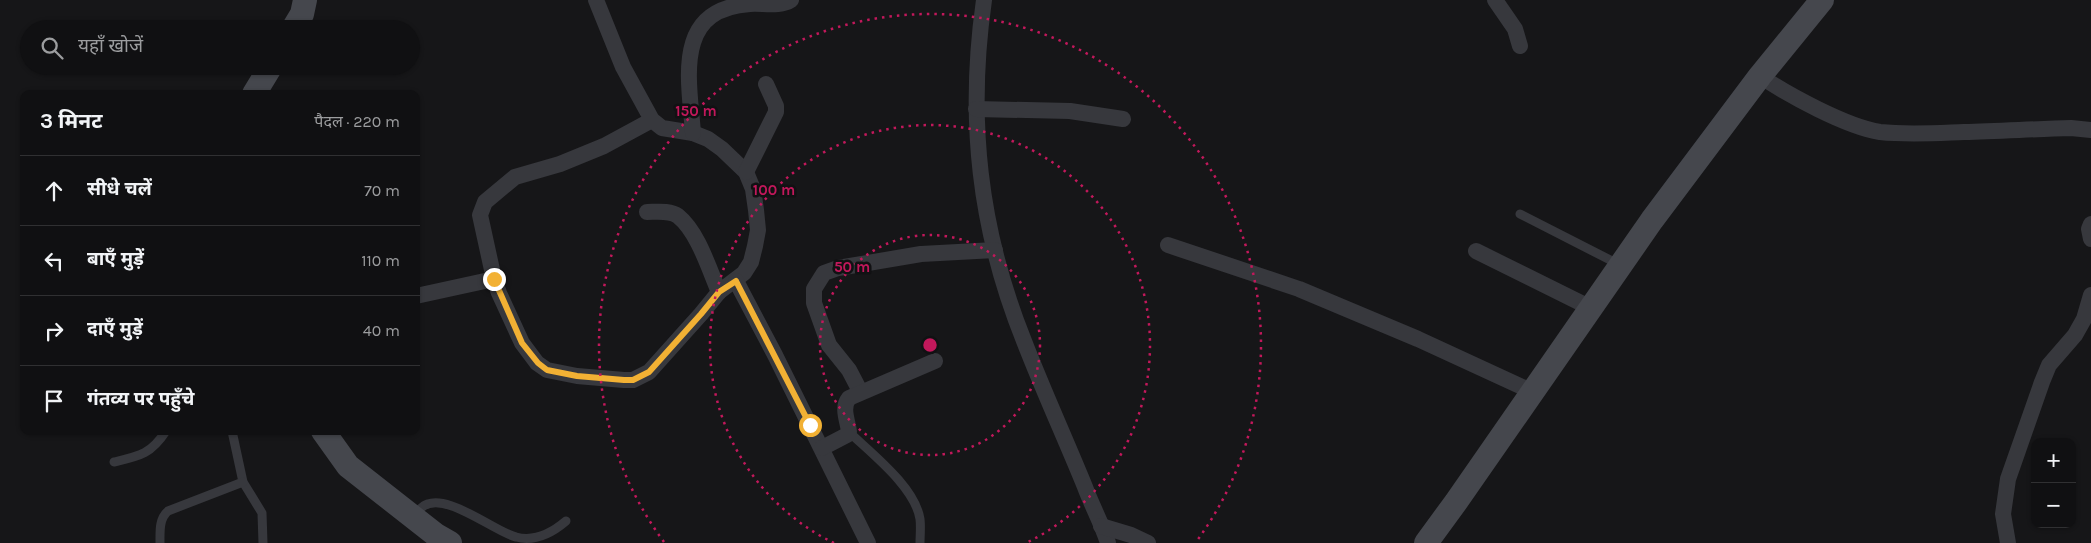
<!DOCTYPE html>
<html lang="hi">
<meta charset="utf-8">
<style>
body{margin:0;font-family:Karla,"Noto Sans Devanagari",sans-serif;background:#1e1e20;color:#f1f3f6}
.controls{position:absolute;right:15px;bottom:15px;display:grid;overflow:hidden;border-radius:10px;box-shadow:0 1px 4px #0004}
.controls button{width:45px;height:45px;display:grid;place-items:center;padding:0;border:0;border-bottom:1px solid #303032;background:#101012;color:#f1f3f6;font:25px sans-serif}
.stop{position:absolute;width:15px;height:15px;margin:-11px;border:4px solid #f2b134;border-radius:50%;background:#fff}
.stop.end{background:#f2b134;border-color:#fff;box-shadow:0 1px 5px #0008}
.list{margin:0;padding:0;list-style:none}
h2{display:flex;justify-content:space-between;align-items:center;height:65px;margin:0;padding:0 20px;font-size:21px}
h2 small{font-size:16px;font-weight:400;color:#9c9d9f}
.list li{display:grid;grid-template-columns:32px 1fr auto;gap:15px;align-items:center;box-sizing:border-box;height:70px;padding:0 20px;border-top:1px solid #303032}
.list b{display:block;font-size:19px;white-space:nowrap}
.list em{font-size:16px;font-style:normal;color:#9c9d9f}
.icon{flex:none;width:28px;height:28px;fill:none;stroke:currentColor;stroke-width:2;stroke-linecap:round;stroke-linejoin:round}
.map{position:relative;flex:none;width:2091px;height:543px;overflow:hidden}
.search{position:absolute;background:#101012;box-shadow:0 1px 4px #0004;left:20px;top:20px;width:400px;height:55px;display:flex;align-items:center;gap:12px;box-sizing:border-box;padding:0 18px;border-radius:28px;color:#9c9d9f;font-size:19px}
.panel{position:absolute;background:#101012;box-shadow:0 1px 4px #0004;left:20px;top:90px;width:400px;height:345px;border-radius:10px}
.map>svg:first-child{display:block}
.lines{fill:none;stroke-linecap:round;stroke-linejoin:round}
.service{stroke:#37383d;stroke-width:9}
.minor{stroke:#37383d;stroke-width:16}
.secondary{stroke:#45474d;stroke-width:24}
.route{stroke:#f2b134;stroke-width:6}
.ring{fill:none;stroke:#c2185b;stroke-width:2.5;stroke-dasharray:2.5 5}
.centre{fill:#c2185b;stroke:#111113;stroke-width:2.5}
.ring-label{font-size:15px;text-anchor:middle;font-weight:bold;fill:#c2185b;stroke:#111113;stroke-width:5;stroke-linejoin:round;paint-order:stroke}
</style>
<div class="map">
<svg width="2091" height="543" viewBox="0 0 2091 543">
<rect width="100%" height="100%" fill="#161618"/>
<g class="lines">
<g class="service">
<path d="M1520,214L1620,265"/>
<path d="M232,431L243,482L262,513L263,543"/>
<path d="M849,432C872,454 915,487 920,519C921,527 920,536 920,543"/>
<path d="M114,462C140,456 151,454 166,431"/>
<path d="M414,518C416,515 418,511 421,508C443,488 494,532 516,537C535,542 552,533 566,521"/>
<path d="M160,543C160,531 159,519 168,511L243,482"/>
</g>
<g class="minor">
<path d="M596,0L623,67L652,120L662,128L693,133L708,139L722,149L746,172L753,189L756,210L758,230L755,246L751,262L744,273L719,292L701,314L649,372L633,380H624L577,376L547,370L537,363L522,343L499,293L494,279L480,215L485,202L515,177L560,164L604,146L652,120"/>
<path d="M984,0C967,119 979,229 1024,341C1043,390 1065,438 1085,487C1092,506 1102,524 1108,543"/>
<path d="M1495,0L1515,29L1520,46"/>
<path d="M1760,76C1788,95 1847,127 1880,132C1908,135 1937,133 1964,132C2000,131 2036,129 2071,128L2091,130"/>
<path d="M976,109L1070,111L1123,119"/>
<path d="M693,133C689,79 673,9 750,4C762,3 781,7 791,0"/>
<path d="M746,172L776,112V106L766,84"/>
<path d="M647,212C656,212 670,210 678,216C698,232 709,269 719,292"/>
<path d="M2091,224L2089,229L2091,239"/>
<path d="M1168,245L1299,289L1418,339L1533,392"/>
<path d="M1476,251L1591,308"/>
<path d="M736,281L775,355L868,543"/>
<path d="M416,296L494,279"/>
<path d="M860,391L849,370L829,345L814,303V289L824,273L838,268L921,254L995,250"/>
<path d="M822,448L847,435L849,432C848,421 841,408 849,398L935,361"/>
<path d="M1101,526L1131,535L1148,543"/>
<path d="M2008,543L2003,514L2008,479L2042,382L2049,365L2075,335L2084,319L2091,295"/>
</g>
<g class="secondary">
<path d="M293,29L302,14L305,0"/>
<path d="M254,94L271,66"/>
<path d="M323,431L348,466L436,535L450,543"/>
<path d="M1426,543L1456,502L1652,220L1760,76L1822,0"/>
</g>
</g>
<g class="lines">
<path class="route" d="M494,279L522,343L538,363L547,370L577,376L624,380H633L649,372L701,314L719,292L736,281L810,425"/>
</g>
<g class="ring">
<circle cx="930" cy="345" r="110"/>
<path d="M834 543A220 220 0 1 1 1026 543"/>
<path d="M664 542A331 331 0 1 1 1196 542"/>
</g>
<circle cx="930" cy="345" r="8" class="centre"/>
<g class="ring-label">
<text x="696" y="116">150 m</text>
<text x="774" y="195">100 m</text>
<text x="852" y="272">50 m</text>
</g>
</svg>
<div class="controls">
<button>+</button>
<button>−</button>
</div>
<div class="stop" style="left:810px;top:425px"></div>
<div class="stop end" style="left:494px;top:279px"></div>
<div class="search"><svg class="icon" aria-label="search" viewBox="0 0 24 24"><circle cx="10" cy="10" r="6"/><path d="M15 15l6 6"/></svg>यहाँ खोजें</div>
<section class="panel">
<h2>3 मिनट<small>पैदल · 220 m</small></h2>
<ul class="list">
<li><svg class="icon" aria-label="ahead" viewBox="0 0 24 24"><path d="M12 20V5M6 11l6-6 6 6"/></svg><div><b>सीधे चलें</b></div><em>70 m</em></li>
<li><svg class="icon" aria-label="left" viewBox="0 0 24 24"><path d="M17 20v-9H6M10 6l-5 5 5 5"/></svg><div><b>बाएँ मुड़ें</b></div><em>110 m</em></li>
<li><svg class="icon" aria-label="right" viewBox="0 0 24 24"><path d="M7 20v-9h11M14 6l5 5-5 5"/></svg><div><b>दाएँ मुड़ें</b></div><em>40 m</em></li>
<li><svg class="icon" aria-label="arrive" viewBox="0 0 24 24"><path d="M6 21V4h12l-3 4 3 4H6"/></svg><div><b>गंतव्य पर पहुँचे</b></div></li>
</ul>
</section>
</div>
